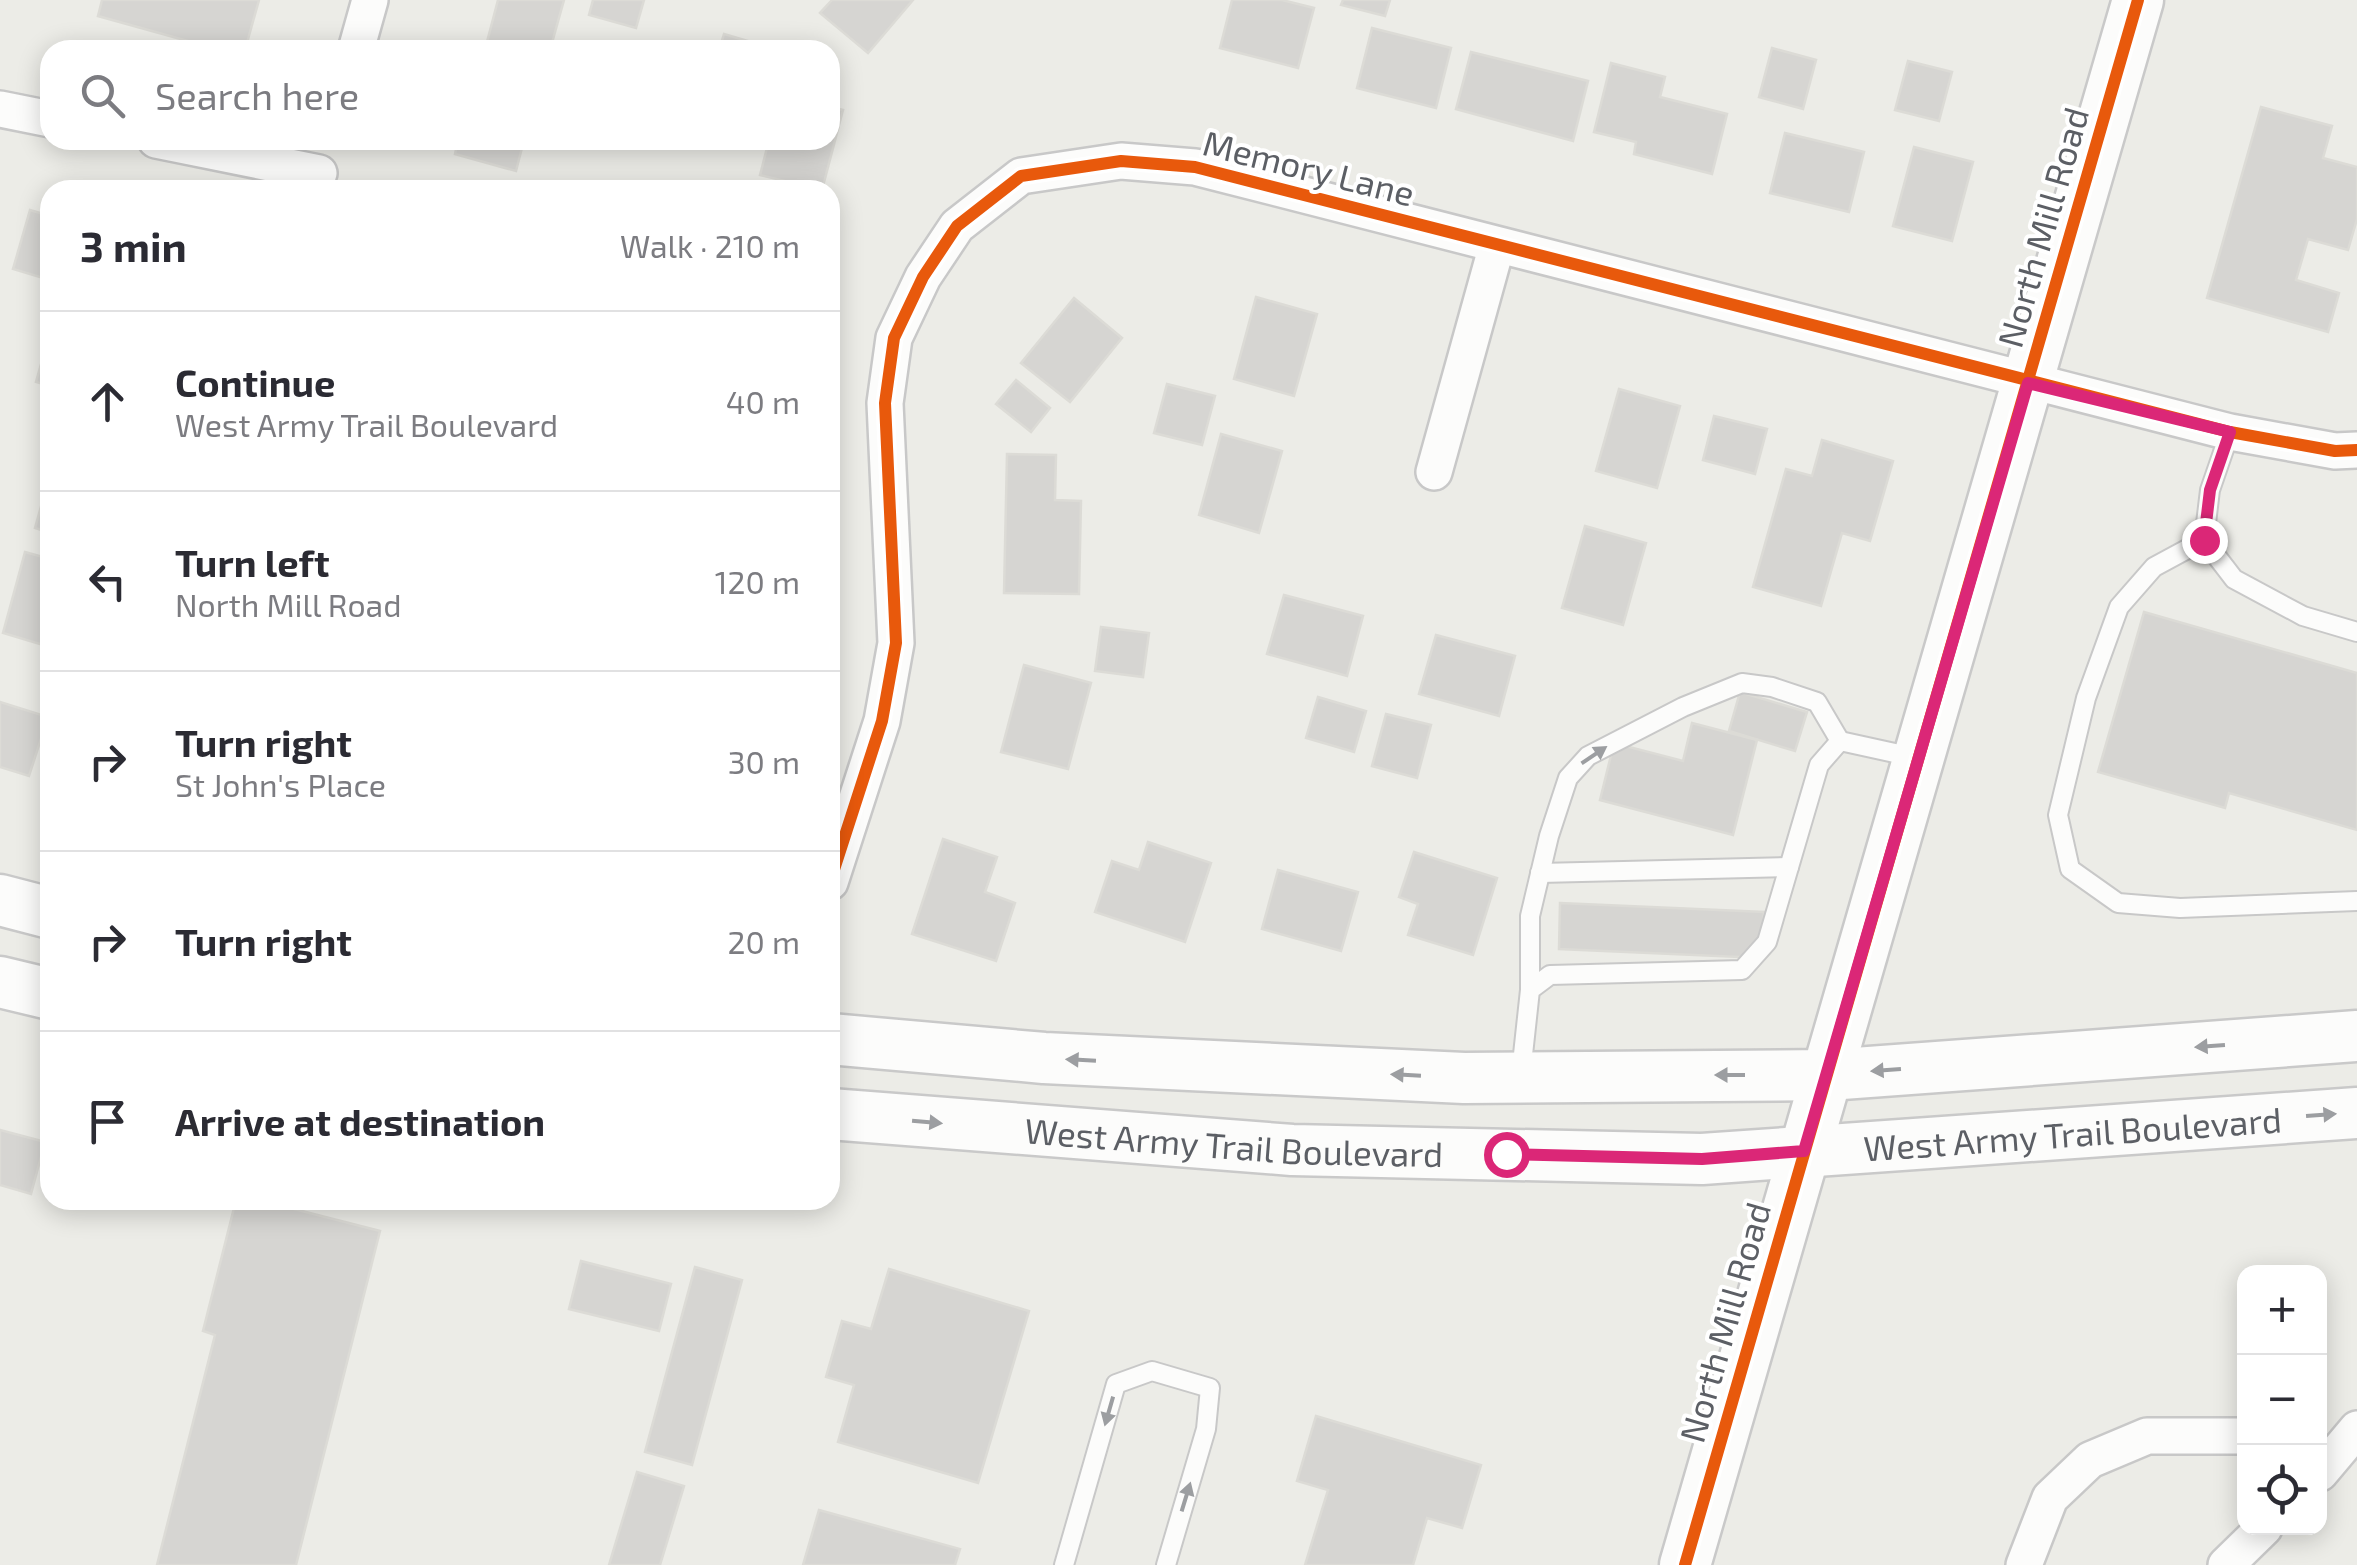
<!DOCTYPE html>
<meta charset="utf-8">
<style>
body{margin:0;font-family:"Exo 2",sans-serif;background:#f2f2f3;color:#2b2b33}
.controls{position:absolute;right:30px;bottom:30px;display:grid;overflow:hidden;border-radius:20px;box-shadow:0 5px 25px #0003}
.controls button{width:90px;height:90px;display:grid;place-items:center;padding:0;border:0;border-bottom:2px solid #e1e1e2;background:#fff;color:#2b2b33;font:50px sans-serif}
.stop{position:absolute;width:30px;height:30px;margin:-22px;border:8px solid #db2777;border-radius:50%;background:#fff}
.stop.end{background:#db2777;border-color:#fff;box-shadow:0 2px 10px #0008}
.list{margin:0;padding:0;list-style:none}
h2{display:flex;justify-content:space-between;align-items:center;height:130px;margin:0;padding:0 40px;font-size:42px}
h2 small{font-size:32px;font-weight:400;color:#7c7c81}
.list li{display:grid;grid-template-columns:65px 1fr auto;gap:30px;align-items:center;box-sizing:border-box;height:180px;padding:0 40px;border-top:2px solid #e1e1e2}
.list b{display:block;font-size:38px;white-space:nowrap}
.list p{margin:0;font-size:32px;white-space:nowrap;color:#7c7c81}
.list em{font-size:32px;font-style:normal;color:#7c7c81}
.icon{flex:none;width:55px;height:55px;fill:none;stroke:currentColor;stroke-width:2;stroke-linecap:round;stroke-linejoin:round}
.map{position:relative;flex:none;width:2357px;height:1565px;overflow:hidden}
.search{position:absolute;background:#fff;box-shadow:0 5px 25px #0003;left:40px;top:40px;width:800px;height:110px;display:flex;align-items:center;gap:25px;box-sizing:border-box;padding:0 35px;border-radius:30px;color:#7c7c81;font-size:38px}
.panel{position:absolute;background:#fff;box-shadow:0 5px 25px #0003;left:40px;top:180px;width:800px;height:1030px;border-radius:30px}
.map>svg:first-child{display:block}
.building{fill:#d6d5d2;stroke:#dcdbd6;stroke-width:2.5}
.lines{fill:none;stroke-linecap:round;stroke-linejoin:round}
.lane-casing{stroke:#c8c8c8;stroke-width:22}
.street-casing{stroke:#c8c8c8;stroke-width:40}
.secondary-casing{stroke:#c9c9c9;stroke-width:55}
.lane{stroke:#fcfcfb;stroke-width:18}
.street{stroke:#fcfcfb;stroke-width:35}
.secondary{stroke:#fcfcfb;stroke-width:50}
.cycleway-casing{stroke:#fff;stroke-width:19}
.cycleway{stroke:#e8590c;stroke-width:12}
.oneway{fill:#9c9ea1}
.route{stroke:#db2777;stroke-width:12}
.labels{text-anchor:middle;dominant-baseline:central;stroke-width:8;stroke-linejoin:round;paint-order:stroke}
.street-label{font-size:35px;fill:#5c5f65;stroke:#fff}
</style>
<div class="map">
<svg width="2357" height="1565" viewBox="0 0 2357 1565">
<rect width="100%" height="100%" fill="#ecece7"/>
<g class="building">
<path d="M102,0H259L245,50H220L98,16Z"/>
<path d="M498,0H564L550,50H515L487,42Z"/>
<path d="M593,0H644L636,28L589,15Z"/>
<path d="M832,0H913L868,53L820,13Z"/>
<path d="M1232,0H1282L1314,8L1298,68L1220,48Z"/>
<path d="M1343,0H1390L1385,16L1341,5Z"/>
<path d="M1372,28L1451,48L1436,108L1357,88Z"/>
<path d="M724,34L778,50H719Z"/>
<path d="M1772,48L1816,60L1803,109L1759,97Z"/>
<path d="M1471,52L1588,81L1573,141L1456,109Z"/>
<path d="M1908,61L1952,72L1939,121L1895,110Z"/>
<path d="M1611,63L1665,77L1660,97L1727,114L1712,174L1634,154L1636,142L1594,132Z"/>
<path d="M830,107L843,110L822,190L760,175L769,140H830Z"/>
<path d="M2261,107L2332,126L2323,158L2357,167V219L2348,250L2308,239L2296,280L2339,293L2328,332L2207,298Z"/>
<path d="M1785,133L1864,152L1849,212L1770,193Z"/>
<path d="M458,140H524L516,171L455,154Z"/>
<path d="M1914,147L1973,162L1952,241L1893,226Z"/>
<path d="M30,210L50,216V280L13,269Z"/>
<path d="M1256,297L1317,314L1294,396L1234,379Z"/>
<path d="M1074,298L1122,338L1070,402L1021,363Z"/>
<path d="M50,332V386L36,382Z"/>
<path d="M1016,380L1050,408L1031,432L996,404Z"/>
<path d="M1167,384L1215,396L1202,445L1154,433Z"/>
<path d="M1619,389L1680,406L1657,488L1596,471Z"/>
<path d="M1714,416L1767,429L1755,474L1703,460Z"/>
<path d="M1221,434L1282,451L1259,533L1199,515Z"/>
<path d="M1822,440L1893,461L1870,541L1842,533L1821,606L1753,587L1786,469L1812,476Z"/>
<path d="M1007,454L1056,455L1055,500L1081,501L1079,594L1004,593Z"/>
<path d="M50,474V533L35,528Z"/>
<path d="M1585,526L1646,543L1623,625L1562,608Z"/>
<path d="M25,552L50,559V647L3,633Z"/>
<path d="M1284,595L1363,616L1347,676L1267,654Z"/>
<path d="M2144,612L2357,673V830L2229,793L2225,808L2098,772Z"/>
<path d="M1101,627L1149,633L1143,677L1095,671Z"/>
<path d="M1436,635L1515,656L1499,716L1419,694Z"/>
<path d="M1024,665L1091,683L1068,769L1001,752Z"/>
<path d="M1740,692L1807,712L1795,751L1729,731Z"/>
<path d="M1318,697L1366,711L1354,752L1306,738Z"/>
<path d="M0,702L48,717L29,776L0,767Z"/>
<path d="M1386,714L1431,725L1417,778L1372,766Z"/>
<path d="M1692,723L1757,740L1733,835L1600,800L1614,743L1683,761Z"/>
<path d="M943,839L997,857L985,892L1015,903L996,961L912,934Z"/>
<path d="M1148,842L1211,863L1185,942L1095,912L1112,861L1139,870Z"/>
<path d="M1414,852L1497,878L1473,955L1408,935L1418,904L1399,897Z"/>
<path d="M1278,870L1358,892L1341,951L1262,929Z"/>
<path d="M1560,903L1764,912L1762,958L1559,949Z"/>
<path d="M0,1130L45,1142L31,1194L0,1185Z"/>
<path d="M236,1200H259L380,1231L296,1565H157L215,1335L203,1331Z"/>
<path d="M581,1261L671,1284L659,1331L569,1309Z"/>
<path d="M695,1267L742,1280L692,1465L645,1452Z"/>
<path d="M889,1269L1029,1311L978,1483L838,1442L854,1385L826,1377L842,1321L871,1329Z"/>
<path d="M1316,1416L1481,1465L1462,1528L1427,1518L1413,1565H1305L1328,1490L1297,1481Z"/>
<path d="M637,1472L684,1486L660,1565H609Z"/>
<path d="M819,1510L960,1549L955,1565H803Z"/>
</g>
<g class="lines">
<g class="lane-casing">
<g id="lane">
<path d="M2230,432L2210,490L2204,540L2234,579L2303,616L2357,632"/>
<path d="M2204,540L2154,567L2119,607L2086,698L2058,815L2070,869L2118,903L2180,908L2357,901"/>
<path d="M1540,873L1789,867"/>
<path d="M1530,990V916L1549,836L1568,778L1588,756L1683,707L1742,683L1772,687L1817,702L1840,741"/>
<path d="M1521,1073L1530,990L1550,975L1742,970L1767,942L1819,765L1840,741L1913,757"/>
<path d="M1064,1565L1116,1384L1152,1371L1210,1388L1206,1429L1166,1565"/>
</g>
</g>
<g class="street-casing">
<g id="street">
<path d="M356,50L370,0"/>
<path d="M0,109L50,119"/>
<path d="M156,140L319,173"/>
<path d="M1434,472L1497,245"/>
<path d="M830,882L882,721L896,643L885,403L894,338L923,277L957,226L1021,176L1121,161L1195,167L2230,432L2335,451L2357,450"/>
<path d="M2320,1473L2357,1429"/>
<path d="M2024,1565L2050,1498L2090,1460L2147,1436H2244"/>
<path d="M2226,1565L2264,1528"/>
</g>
</g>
<g class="secondary-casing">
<g id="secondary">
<path d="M0,900L50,913"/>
<path d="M0,982L50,994"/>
<path d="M830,1039L1044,1058L1464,1078L1828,1075L2357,1036"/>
<path id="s1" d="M830,1114L1292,1150L1702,1159L2357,1113"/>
<path d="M1685,1565L2138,0"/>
</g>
</g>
<use href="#lane" class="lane"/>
<use href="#street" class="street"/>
<use href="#secondary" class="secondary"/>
<g class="cycleway-casing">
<g id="cycleway">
<path d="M830,882L882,721L896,643L885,403L894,338L923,277L957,226L1021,176L1121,161L1195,167L2230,432L2335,451L2357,450"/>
<path d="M1685,1565L2138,0"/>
</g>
</g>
<use href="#cycleway" class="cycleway"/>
</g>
<defs><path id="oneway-solid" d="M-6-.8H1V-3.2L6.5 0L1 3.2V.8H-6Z" transform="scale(2.5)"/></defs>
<g class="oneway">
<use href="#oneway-solid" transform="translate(1594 755) rotate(-34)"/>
<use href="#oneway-solid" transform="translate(2210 1046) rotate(176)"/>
<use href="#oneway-solid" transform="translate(1081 1060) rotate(-177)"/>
<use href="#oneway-solid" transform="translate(1886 1070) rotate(176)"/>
<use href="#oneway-solid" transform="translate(1406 1075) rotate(-177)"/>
<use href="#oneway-solid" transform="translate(1730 1075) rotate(180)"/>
<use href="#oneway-solid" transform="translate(2321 1115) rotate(-4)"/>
<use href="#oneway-solid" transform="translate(927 1122) rotate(5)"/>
<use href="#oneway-solid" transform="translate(1109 1411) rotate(106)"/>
<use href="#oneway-solid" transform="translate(1186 1497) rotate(-73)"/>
</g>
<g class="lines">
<path class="route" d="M1506,1154L1702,1159L1804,1151L2028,383L2230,432L2210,490L2204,540"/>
</g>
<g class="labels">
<g class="street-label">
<text transform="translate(1309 167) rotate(14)">Memory Lane</text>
<text transform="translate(2042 227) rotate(-74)">North Mill Road</text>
<text stroke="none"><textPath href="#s1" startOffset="1245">West Army Trail Boulevard</textPath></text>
<text stroke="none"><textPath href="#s1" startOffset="405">West Army Trail Boulevard</textPath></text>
<text transform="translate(1724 1322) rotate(-74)">North Mill Road</text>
</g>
</g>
</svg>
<div class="controls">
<button>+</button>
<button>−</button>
<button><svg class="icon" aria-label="locate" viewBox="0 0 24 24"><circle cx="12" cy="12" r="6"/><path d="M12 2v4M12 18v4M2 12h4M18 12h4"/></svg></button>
</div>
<div class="stop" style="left:1506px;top:1154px"></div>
<div class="stop end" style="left:2204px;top:540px"></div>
<div class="search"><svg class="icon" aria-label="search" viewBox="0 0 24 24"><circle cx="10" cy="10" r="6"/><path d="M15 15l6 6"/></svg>Search here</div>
<section class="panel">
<h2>3 min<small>Walk · 210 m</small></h2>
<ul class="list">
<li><svg class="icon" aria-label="ahead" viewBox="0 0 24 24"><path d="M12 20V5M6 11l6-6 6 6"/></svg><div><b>Continue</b><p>West Army Trail Boulevard</p></div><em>40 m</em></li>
<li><svg class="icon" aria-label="left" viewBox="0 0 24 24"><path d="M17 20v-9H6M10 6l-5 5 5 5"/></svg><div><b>Turn left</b><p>North Mill Road</p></div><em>120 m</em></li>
<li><svg class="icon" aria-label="right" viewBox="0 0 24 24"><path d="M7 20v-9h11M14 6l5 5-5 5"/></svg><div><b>Turn right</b><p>St John's Place</p></div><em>30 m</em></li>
<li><svg class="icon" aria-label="right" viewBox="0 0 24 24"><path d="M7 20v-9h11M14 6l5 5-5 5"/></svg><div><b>Turn right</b></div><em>20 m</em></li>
<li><svg class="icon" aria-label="arrive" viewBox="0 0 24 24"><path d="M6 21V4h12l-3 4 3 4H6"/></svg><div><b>Arrive at destination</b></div></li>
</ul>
</section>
</div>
